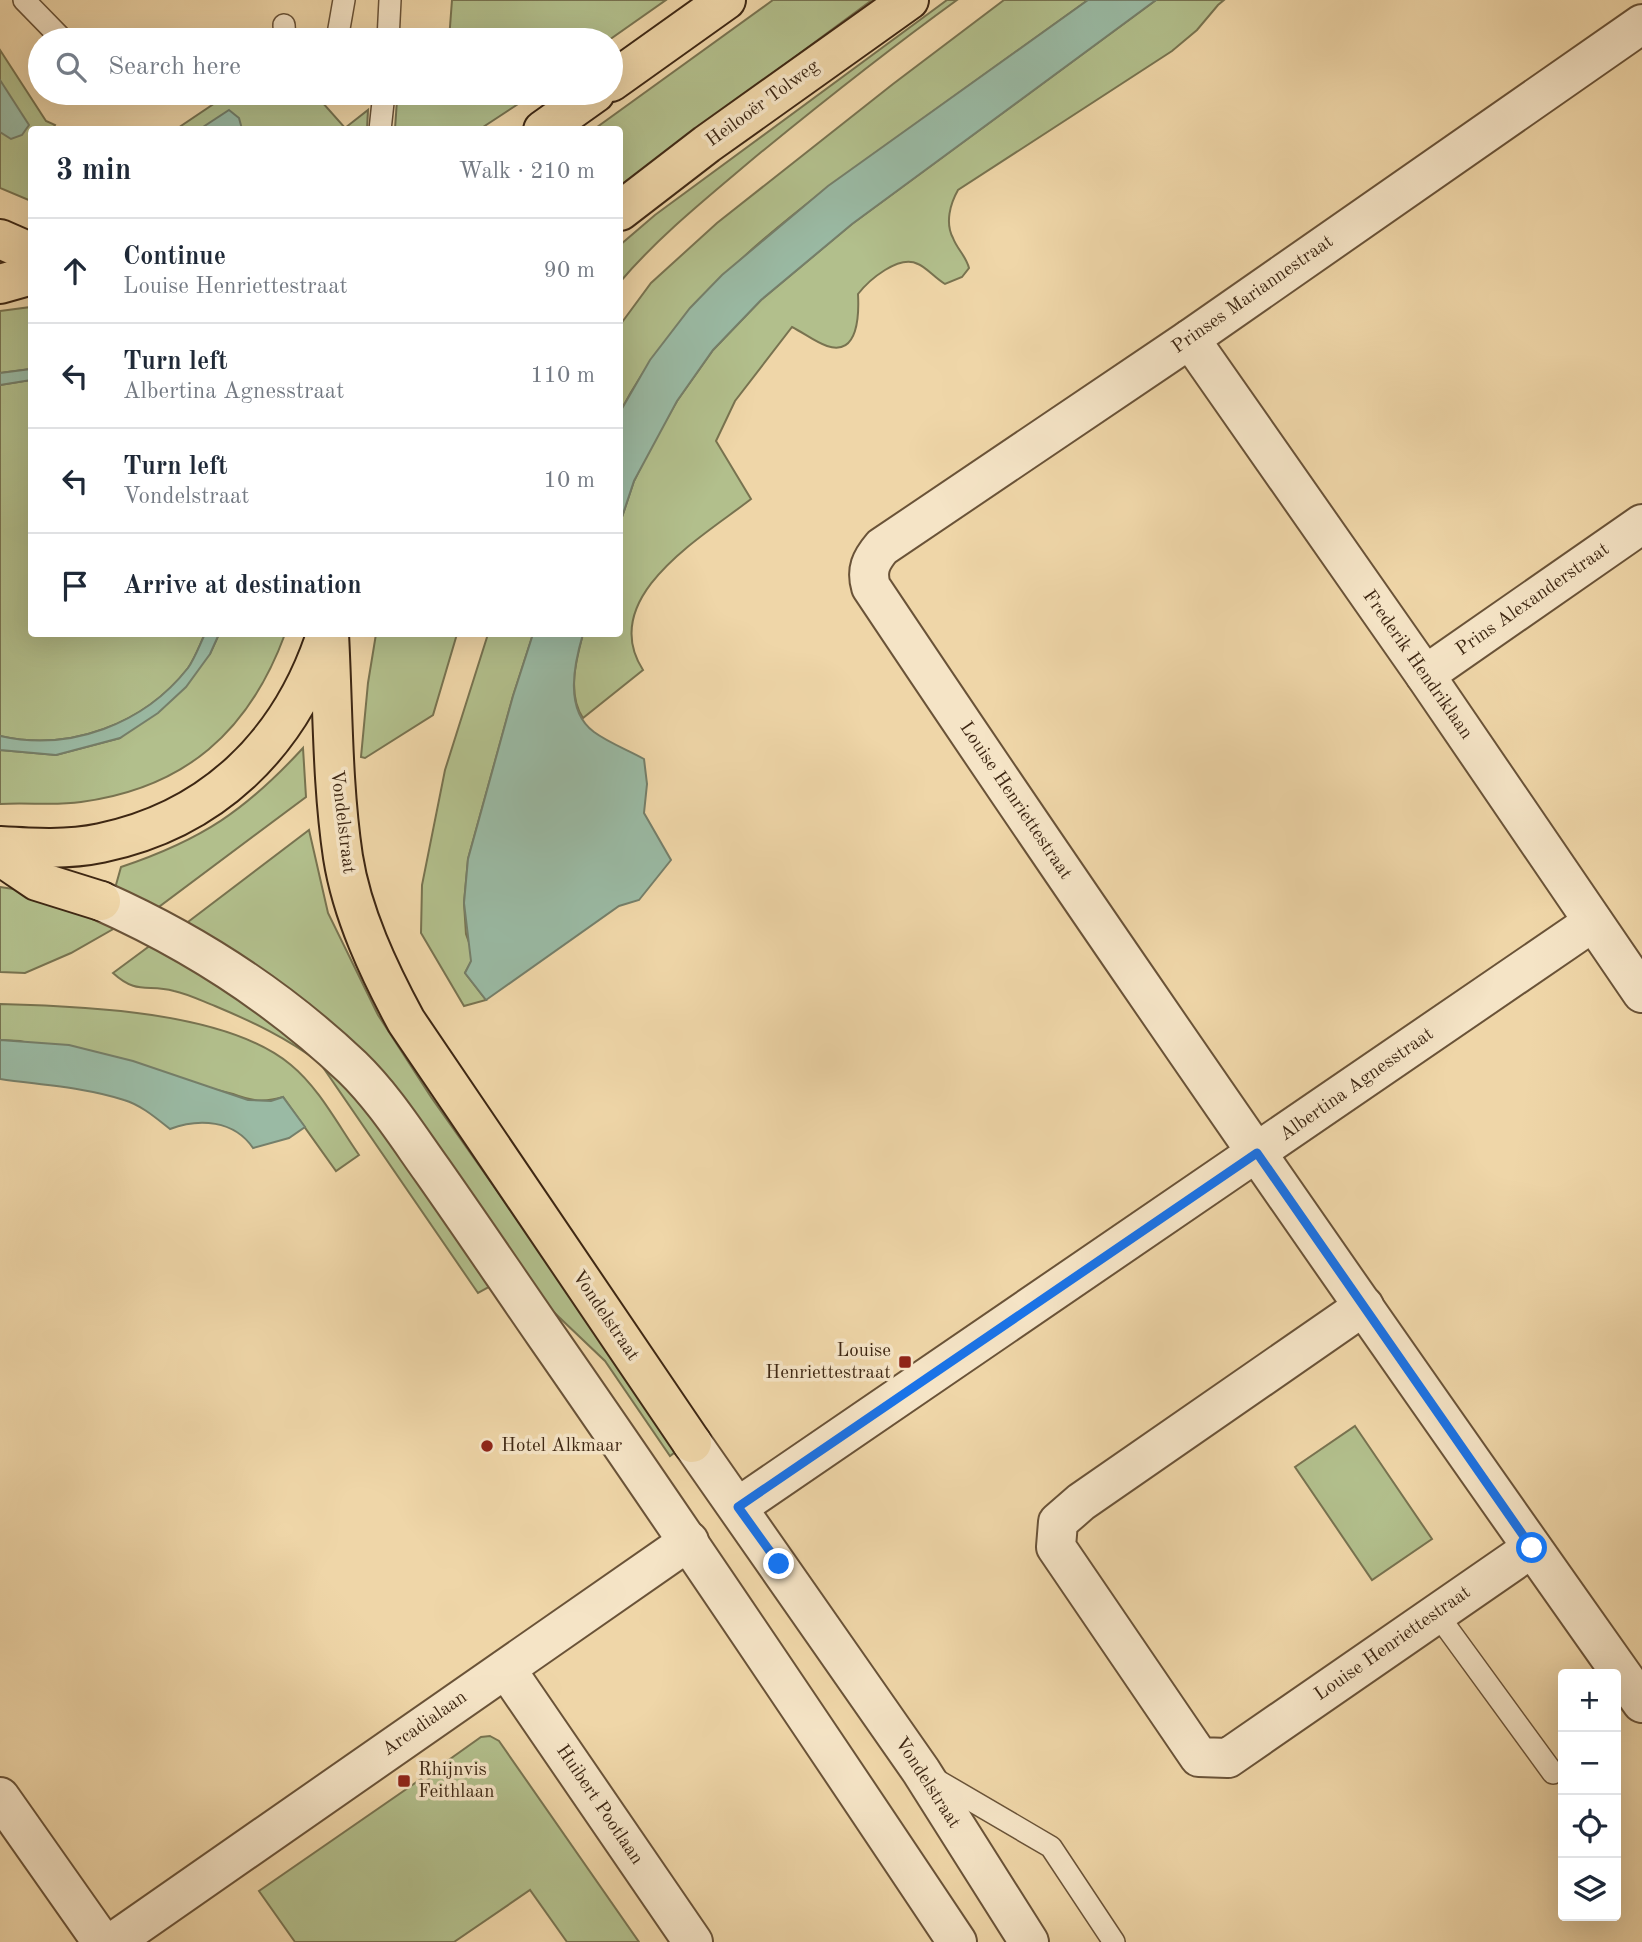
<!DOCTYPE html>
<meta charset="utf-8">
<style>
body{margin:0;font-family:"Old Standard TT",serif;background:#f6f6f7;color:#1f2937}
.controls{position:absolute;right:21px;bottom:21px;display:grid;overflow:hidden;border-radius:7px;box-shadow:0 7px 28px #0002}
.controls button{width:63px;height:63px;display:grid;place-items:center;padding:0;border:0;border-bottom:2px solid #e0e1e3;background:#fff;color:#1f2937;font:35px sans-serif}
.stop{position:absolute;width:21px;height:21px;margin:-16px;border:5px solid #1a73e8;border-radius:50%;background:#fff}
.stop.end{background:#1a73e8;border-color:#fff;box-shadow:0 2px 7px #0008}
.list{margin:0;padding:0;list-style:none}
h2{display:flex;justify-content:space-between;align-items:center;height:91px;margin:0;padding:0 28px;font-size:30px}
h2 small{font-size:23px;font-weight:400;color:#747a83}
.list li{display:grid;grid-template-columns:46px 1fr auto;gap:21px;align-items:center;box-sizing:border-box;height:105px;padding:0 28px;border-top:2px solid #e0e1e3}
.list b{display:block;font-size:26px;white-space:nowrap}
.list p{margin:0;font-size:23px;white-space:nowrap;color:#747a83}
.list em{font-size:23px;font-style:normal;color:#747a83}
.icon{flex:none;width:38px;height:38px;fill:none;stroke:currentColor;stroke-width:2;stroke-linecap:round;stroke-linejoin:round}
.map{position:relative;flex:none;width:1642px;height:1942px;overflow:hidden}
.search{position:absolute;background:#fff;box-shadow:0 7px 28px #0002;left:28px;top:28px;width:595px;height:77px;display:flex;align-items:center;gap:18px;box-sizing:border-box;padding:0 24px;border-radius:38px;color:#747a83;font-size:26px}
.panel{position:absolute;background:#fff;box-shadow:0 7px 28px #0002;left:28px;top:126px;width:595px;height:511px;border-radius:7px}
.map>svg:first-child{display:block}
.green{fill:#b2bf8c;stroke:#787350;stroke-width:2}
.water{fill:#9abaa4;stroke:#757f6a;stroke-width:2}
.lines{fill:none;stroke-linecap:round;stroke-linejoin:round}
.service-casing{stroke:#6a5338;stroke-width:24}
.minor-casing{stroke:#6a5338;stroke-width:42}
.tertiary-casing{stroke:#6a5338;stroke-width:42}
.trunk-casing{stroke:#3e2713;stroke-width:42}
.service{stroke:#f5e4c6;stroke-width:21}
.minor{stroke:#f5e4c6;stroke-width:38}
.tertiary{stroke:#f5e4c6;stroke-width:38}
.trunk{stroke:#efd6a8;stroke-width:38}
.route{stroke:#1a73e8;stroke-width:9}
.poi-dot{fill:#8f2418;stroke:#f5e4c6;stroke-width:2.5}
.labels{text-anchor:middle;dominant-baseline:central;stroke-width:7;stroke-linejoin:round;paint-order:stroke}
.street-label{font-size:19px;fill:#3e2713;stroke:#f5e4c6}
.poi-label{font-size:19px;fill:#3e2713;stroke:#f5e4c6;text-anchor:start}
</style>
<div class="map">
<svg width="1642" height="1942" viewBox="0 0 1642 1942">
<rect width="100%" height="100%" fill="#efd6a8"/>
<filter id="stains"><feTurbulence type="fractalNoise" baseFrequency=".00286" numOctaves="4"/><feColorMatrix values="0 0 0 0 .2 0 0 0 0 .09 0 0 0 0 .02 0 0 0 .5 -.17"/></filter>
<radialGradient id="worn" r=".72"><stop offset=".6" stop-color="#630" stop-opacity="0"/><stop offset="1" stop-color="#630" stop-opacity=".3"/></radialGradient>
<g class="green">
<path d="M452,0H666L609,40H449Z"/>
<path d="M773,0H872L620,186V130H593Z"/>
<path d="M947,0H957C888,50 820,104 754,158C708,197 659,236 620,282V245L655,215Z"/>
<path d="M1004,0H1088C1027,44 965,88 903,133C794,211 683,291 620,412V325L651,283L717,223L893,84Z"/>
<path d="M1156,0H1224L1218,5L1197,30L1172,51L958,190C950,204 945,223 953,238C957,249 966,256 969,268L962,277L945,284C935,278 926,267 918,264C899,254 869,280 858,294C859,313 859,357 827,346C815,342 804,333 792,327L735,401L716,441L751,499C704,536 596,597 643,670L583,718C567,694 576,660 583,634H620V523L634,481L648,452L677,401L713,350L761,300L852,224Z"/>
<path d="M0,50L46,121L55,125L53,129L32,130L31,201L0,188Z"/>
<path d="M230,93H314L345,128L368,110L367,129L175,130Z"/>
<path d="M403,93H535L480,129H395L397,100Z"/>
<path d="M31,307V369L0,373V311Z"/>
<path d="M31,380L32,634H205C200,644 195,658 188,668C144,724 70,752 0,736V385Z"/>
<path d="M219,634H285C249,732 185,788 81,802C54,806 27,802 0,804V750L56,755L120,738L210,654Z"/>
<path d="M376,634H457L433,715L365,758L361,757L368,683Z"/>
<path d="M488,634H533L513,696L468,859L464,903L466,934L471,948V962L465,973L486,1000L464,1006L421,933L422,885L445,770Z"/>
<path d="M303,748L306,797L156,909L114,892L121,867C202,840 246,810 303,748Z"/>
<path d="M309,830L328,913L378,1015L431,1097L644,1400L683,1446L670,1456L605,1361L540,1299L406,1105L184,925Z"/>
<path d="M0,887L27,891L122,924L71,953L25,973L0,972Z"/>
<path d="M159,939L296,1032L439,1188L474,1265L489,1287L478,1293L320,1063C287,1038 253,1022 215,1006C202,1001 188,994 174,991C147,984 137,995 113,973Z"/>
<path d="M0,1004C81,1006 227,1011 291,1065C319,1088 338,1125 359,1155L336,1171L283,1097C264,1103 251,1101 233,1094L20,1041L0,1040Z"/>
<path d="M1355,1426L1432,1539L1372,1580L1295,1467Z"/>
<path d="M490,1736L499,1741L639,1942H567L530,1890L454,1942H295L259,1891L421,1779L424,1783L438,1771L446,1769L443,1764L481,1737Z"/>
</g>
<g class="water">
<path d="M1088,0H1156L852,224L761,300L713,350L677,401L634,481L620,523V412L650,360L690,308L722,275L828,186Z"/>
<path d="M0,80L29,125L22,135L11,139L0,132Z"/>
<path d="M229,110L239,118L242,129H200Z"/>
<path d="M31,369V380L0,385V373Z"/>
<path d="M205,634H219L210,654L186,687L158,713L120,738L56,755L0,750V736C70,752 144,724 188,668C195,658 200,644 205,634Z"/>
<path d="M533,634H583C574,664 564,710 594,732C609,743 628,750 644,759L647,784L644,813L671,860L639,900L619,906L486,1000L465,973L471,961L464,903L468,859L513,696Z"/>
<path d="M0,1040L69,1045L133,1061L248,1100L271,1101L283,1097L305,1127L289,1138L253,1148C234,1120 199,1118 170,1129C156,1118 141,1105 124,1100C84,1087 41,1085 0,1079Z"/>
</g>
<g class="lines">
<g class="service-casing">
<g id="service">
<path d="M24,0L63,40"/>
<path d="M284,25L285,40"/>
<path d="M337,40L344,0"/>
<path d="M388,40L390,0"/>
<path d="M380,130L384,93"/>
<path d="M1437,1614L1553,1773"/>
<path d="M933,1778L1051,1847L1114,1942"/>
</g>
</g>
<g class="minor-casing">
<g id="minor">
<path d="M1642,24L1190,339L882,547C871,560 866,570 871,587C1122,963 1381,1334 1642,1703"/>
<path d="M1190,339L1425,675L1642,993"/>
<path d="M1425,675L1642,524"/>
<path d="M1364,1306L1081,1502L1058,1522L1056,1547L1199,1757L1228,1758L1532,1548"/>
<path d="M738,1507L1593,922"/>
<path d="M506,1669L693,1942"/>
<path d="M0,1797L102,1942"/>
<path d="M113,1942L689,1541"/>
</g>
</g>
<g class="tertiary-casing">
<g id="tertiary">
<path d="M101,901C193,942 279,998 352,1067C383,1097 407,1135 432,1170C470,1224 507,1279 545,1334C685,1535 821,1738 957,1942"/>
<path d="M692,1443L921,1771L1029,1942"/>
</g>
</g>
<g class="trunk-casing">
<g id="trunk">
<path d="M611,82L726,0"/>
<path d="M543,130L595,93"/>
<path d="M620,211L707,144L909,0"/>
<path d="M0,239L32,253"/>
<path d="M0,284L32,275"/>
<path d="M329,634C333,708 332,784 343,857C352,914 379,971 406,1021L692,1443"/>
<path d="M0,846C34,848 68,850 101,843C212,820 288,745 324,641"/>
<path d="M0,856L37,881L101,901"/>
</g>
</g>
<use href="#service" class="service"/>
<use href="#minor" class="minor"/>
<use href="#tertiary" class="tertiary"/>
<use href="#trunk" class="trunk"/>
</g>
<g class="lines">
<path class="route" d="M779,1564L738,1507L1257,1153L1532,1548"/>
</g>
<g class="poi-dot">
<rect x="898" y="1355" width="14" height="14" rx="3.5"/>
<circle cx="487" cy="1446" r="7"/>
<rect x="397" y="1774" width="14" height="14" rx="3.5"/>
</g>
<g class="labels">
<g class="street-label">
<text transform="translate(763 104) rotate(-36)">Heilooër Tolweg</text>
<text transform="translate(1253 295) rotate(-35)">Prinses Mariannestraat</text>
<text transform="translate(1533 600) rotate(-35)">Prins Alexanderstraat</text>
<text transform="translate(1417 665) rotate(55)">Frederik Hendriklaan</text>
<text transform="translate(1015 801) rotate(56)">Louise Henriettestraat</text>
<text transform="translate(342 822) rotate(83)">Vondelstraat</text>
<text transform="translate(1357 1085) rotate(-35)">Albertina Agnesstraat</text>
<text transform="translate(605 1316) rotate(56)">Vondelstraat</text>
<text transform="translate(1393 1644) rotate(-35)">Louise Henriettestraat</text>
<text transform="translate(425 1724) rotate(-35)">Arcadialaan</text>
<text transform="translate(927 1783) rotate(57)">Vondelstraat</text>
<text transform="translate(599 1805) rotate(56)">Huibert Pootlaan</text>
</g>
<g class="poi-label">
<text x="891" y="1351" text-anchor="end">Louise<tspan x="891" dy="22">Henriettestraat</tspan></text>
<text x="501" y="1446">Hotel Alkmaar</text>
<text x="418" y="1770">Rhijnvis<tspan x="418" dy="22">Feithlaan</tspan></text>
</g>
</g>
<rect width="100%" height="100%" filter="url(#stains)"/>
<rect width="100%" height="100%" fill="url(#worn)"/>
</svg>
<div class="controls">
<button>+</button>
<button>−</button>
<button><svg class="icon" aria-label="locate" viewBox="0 0 24 24"><circle cx="12" cy="12" r="6"/><path d="M12 2v4M12 18v4M2 12h4M18 12h4"/></svg></button>
<button><svg class="icon" aria-label="layers" viewBox="0 0 24 24"><path d="M12 4l9 5-9 5-9-5zM3 14l9 5 9-5"/></svg></button>
</div>
<div class="stop" style="left:1532px;top:1548px"></div>
<div class="stop end" style="left:779px;top:1564px"></div>
<div class="search"><svg class="icon" aria-label="search" viewBox="0 0 24 24"><circle cx="10" cy="10" r="6"/><path d="M15 15l6 6"/></svg>Search here</div>
<section class="panel">
<h2>3 min<small>Walk · 210 m</small></h2>
<ul class="list">
<li><svg class="icon" aria-label="ahead" viewBox="0 0 24 24"><path d="M12 20V5M6 11l6-6 6 6"/></svg><div><b>Continue</b><p>Louise Henriettestraat</p></div><em>90 m</em></li>
<li><svg class="icon" aria-label="left" viewBox="0 0 24 24"><path d="M17 20v-9H6M10 6l-5 5 5 5"/></svg><div><b>Turn left</b><p>Albertina Agnesstraat</p></div><em>110 m</em></li>
<li><svg class="icon" aria-label="left" viewBox="0 0 24 24"><path d="M17 20v-9H6M10 6l-5 5 5 5"/></svg><div><b>Turn left</b><p>Vondelstraat</p></div><em>10 m</em></li>
<li><svg class="icon" aria-label="arrive" viewBox="0 0 24 24"><path d="M6 21V4h12l-3 4 3 4H6"/></svg><div><b>Arrive at destination</b></div></li>
</ul>
</section>
</div>
